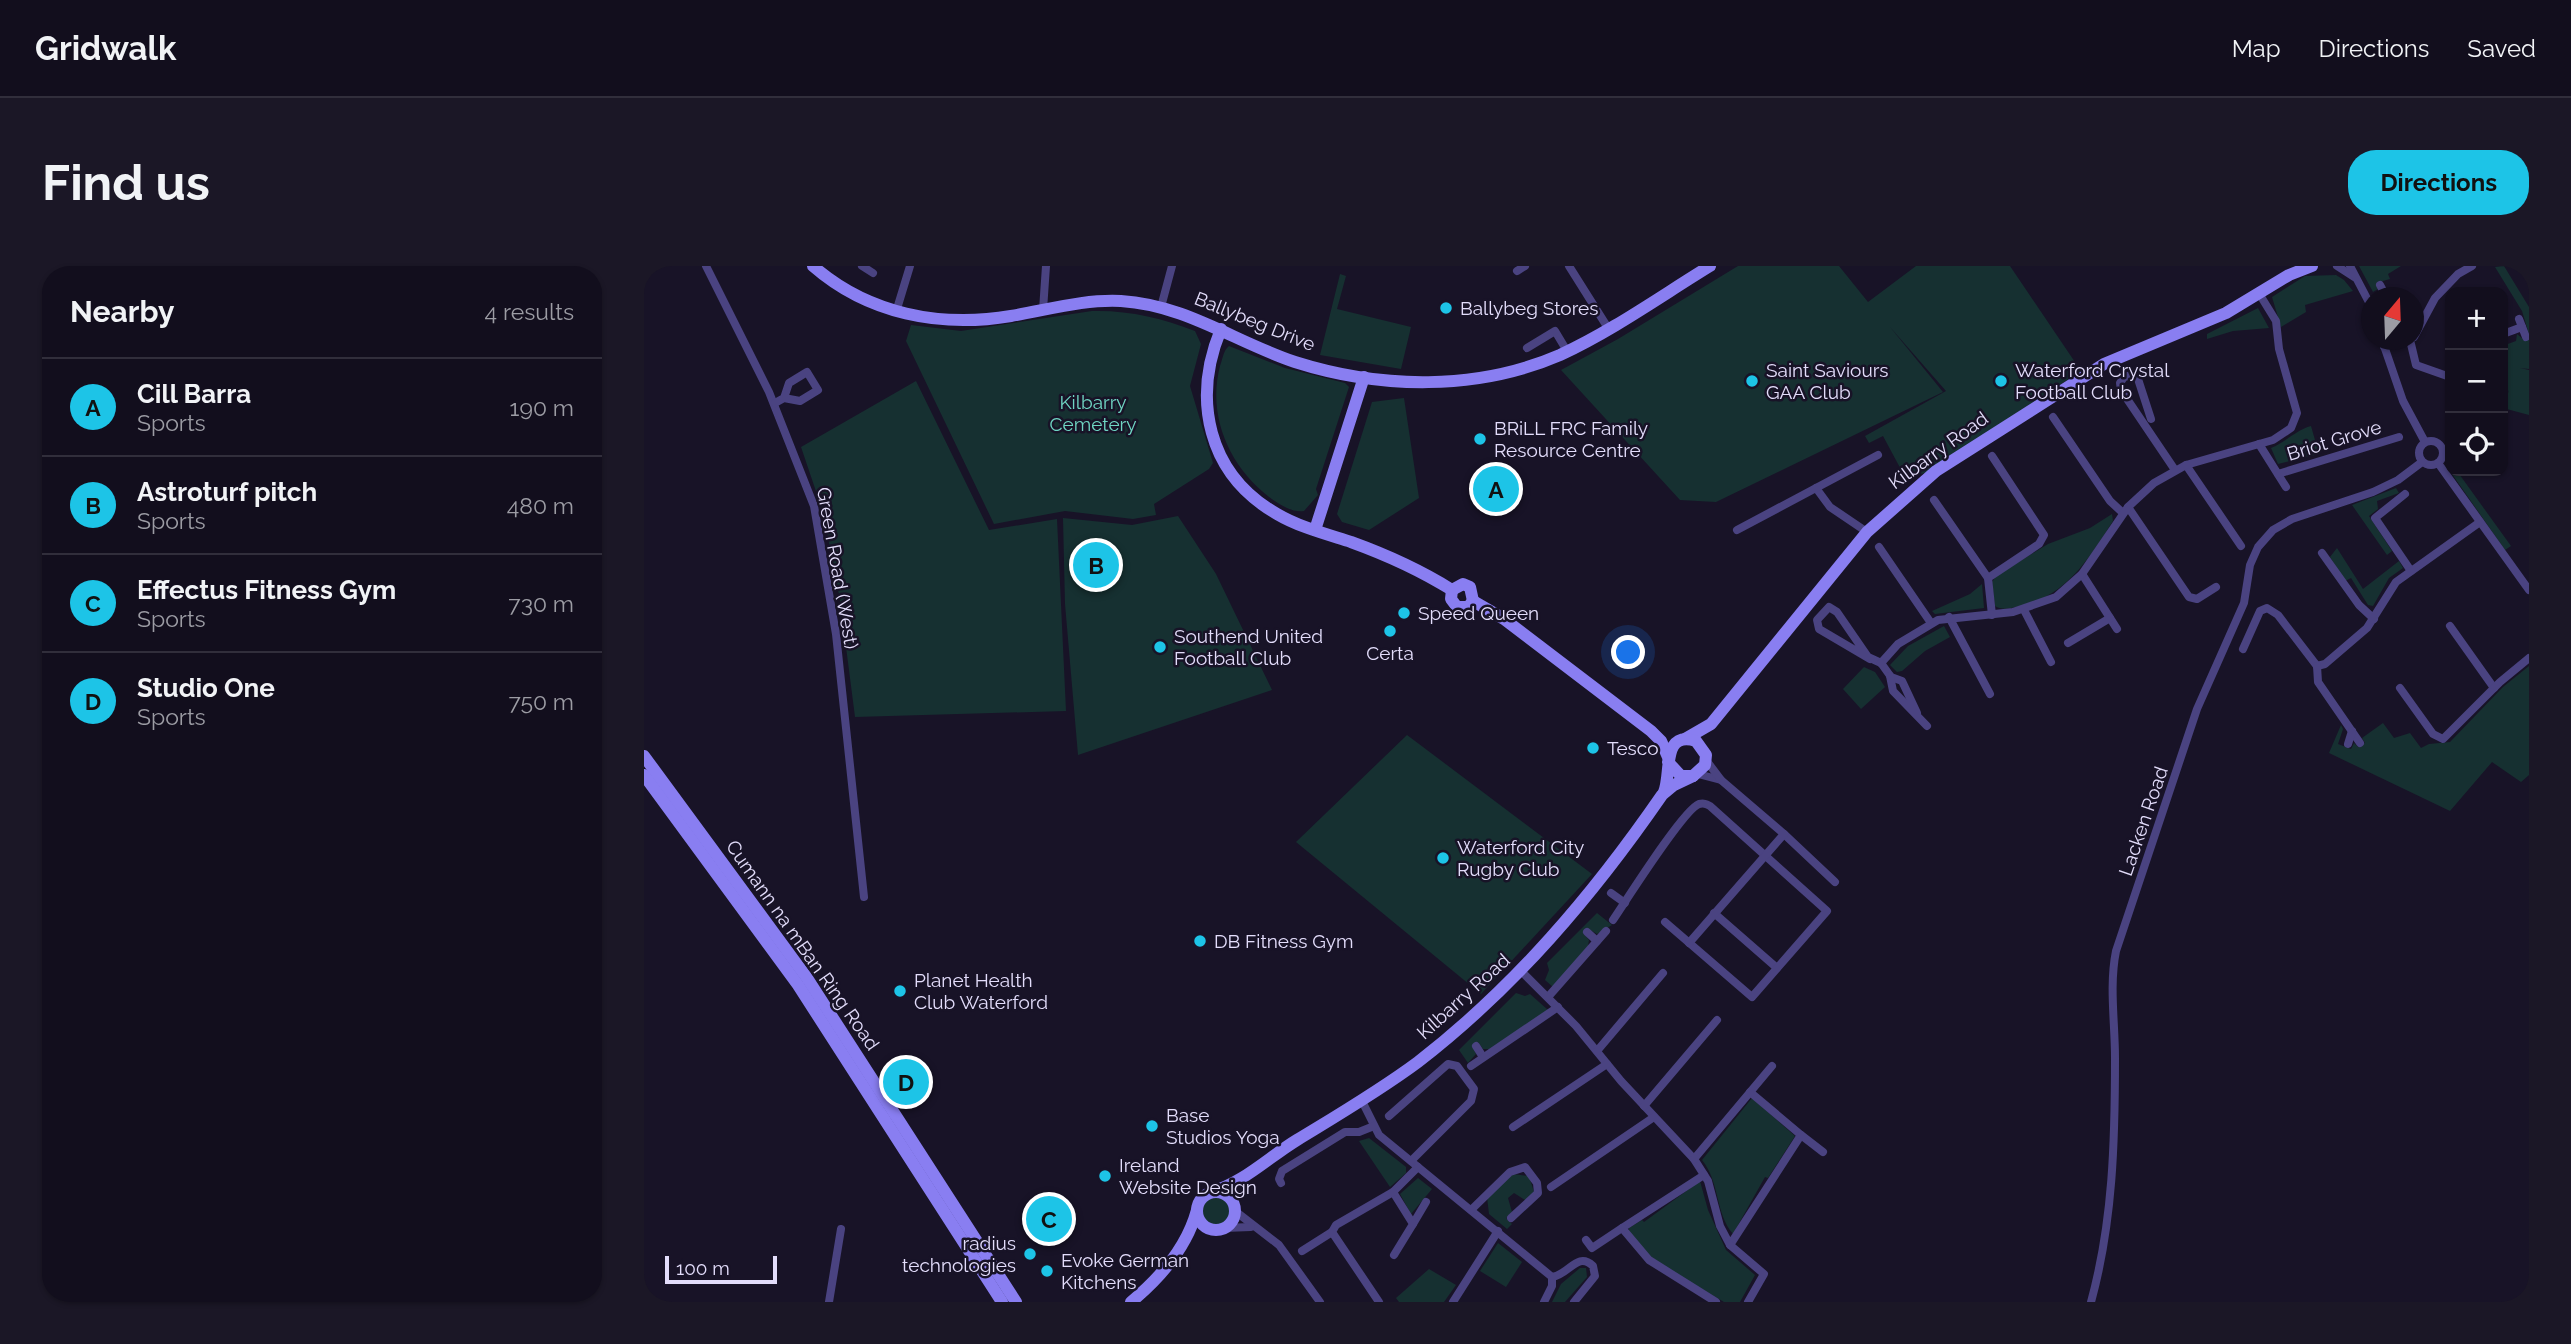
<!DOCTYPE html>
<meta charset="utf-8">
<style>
body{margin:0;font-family:Raleway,sans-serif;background:#1b1726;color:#f1f3f6}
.controls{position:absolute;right:21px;top:21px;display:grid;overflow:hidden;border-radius:14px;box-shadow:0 2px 5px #0004}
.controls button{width:63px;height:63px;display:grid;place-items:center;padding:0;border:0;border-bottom:2px solid #312e3b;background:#120e1d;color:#f1f3f6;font:35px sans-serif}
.compass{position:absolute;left:1717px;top:21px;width:63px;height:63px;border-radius:50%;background:#120e1d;box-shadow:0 2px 5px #0004;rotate:19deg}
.scale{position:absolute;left:21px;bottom:18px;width:112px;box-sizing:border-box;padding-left:7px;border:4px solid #e3ddfb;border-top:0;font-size:19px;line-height:24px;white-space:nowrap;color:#e3ddfb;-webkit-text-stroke:5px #181327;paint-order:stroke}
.you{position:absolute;left:985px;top:387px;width:24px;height:24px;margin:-18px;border:5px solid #fff;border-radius:50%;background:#1a73e8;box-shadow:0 0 0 10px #1a73e833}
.badge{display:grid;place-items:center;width:46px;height:46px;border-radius:50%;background:#1dc4e7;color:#111;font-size:23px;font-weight:700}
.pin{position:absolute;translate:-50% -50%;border:4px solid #fff;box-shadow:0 2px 7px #0006}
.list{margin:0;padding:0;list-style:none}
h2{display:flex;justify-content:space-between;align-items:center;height:91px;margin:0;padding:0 28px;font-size:30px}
h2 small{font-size:23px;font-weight:400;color:#9c9ca4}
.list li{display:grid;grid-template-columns:46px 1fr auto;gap:21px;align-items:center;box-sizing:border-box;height:98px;padding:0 28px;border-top:2px solid #312e3b}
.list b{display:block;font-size:26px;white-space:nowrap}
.list p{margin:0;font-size:23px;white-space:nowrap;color:#9c9ca4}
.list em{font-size:23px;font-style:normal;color:#9c9ca4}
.icon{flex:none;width:38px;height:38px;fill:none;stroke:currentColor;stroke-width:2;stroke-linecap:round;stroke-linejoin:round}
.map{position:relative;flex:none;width:1885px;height:1036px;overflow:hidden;border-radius:28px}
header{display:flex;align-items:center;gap:42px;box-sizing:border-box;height:98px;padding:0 35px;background:#120e1d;border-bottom:2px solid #312e3b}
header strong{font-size:33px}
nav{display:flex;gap:38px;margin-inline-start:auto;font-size:24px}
.intro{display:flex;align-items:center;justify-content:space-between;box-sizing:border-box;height:168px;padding:0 42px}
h1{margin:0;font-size:49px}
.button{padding:18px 32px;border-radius:28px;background:#1dc4e7;color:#111;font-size:24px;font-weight:700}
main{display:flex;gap:42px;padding:0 42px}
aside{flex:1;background:#120e1d;border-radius:28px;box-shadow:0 2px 5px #0004}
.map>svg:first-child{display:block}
.green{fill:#163031}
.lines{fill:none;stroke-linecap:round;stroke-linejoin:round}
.street{stroke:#4a4381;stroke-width:8}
.secondary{stroke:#897ef1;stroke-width:12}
.poi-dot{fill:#1dc4e7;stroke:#181327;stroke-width:2.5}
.labels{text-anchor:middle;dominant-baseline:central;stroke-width:5;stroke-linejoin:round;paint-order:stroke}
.poi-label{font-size:19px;fill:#e3ddfb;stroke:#181327;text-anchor:start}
.street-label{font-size:19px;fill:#e3ddfb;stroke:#181327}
.park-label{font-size:19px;fill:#6fd5c3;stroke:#181327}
</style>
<header>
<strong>Gridwalk</strong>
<nav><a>Map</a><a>Directions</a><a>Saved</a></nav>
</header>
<div class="intro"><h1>Find us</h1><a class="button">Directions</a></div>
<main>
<aside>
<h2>Nearby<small>4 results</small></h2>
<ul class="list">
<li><span class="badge">A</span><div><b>Cill Barra</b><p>Sports</p></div><em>190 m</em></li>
<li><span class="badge">B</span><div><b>Astroturf pitch</b><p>Sports</p></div><em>480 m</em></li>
<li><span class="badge">C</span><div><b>Effectus Fitness Gym</b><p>Sports</p></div><em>730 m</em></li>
<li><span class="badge">D</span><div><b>Studio One</b><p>Sports</p></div><em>750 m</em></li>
</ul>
</aside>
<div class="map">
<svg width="1885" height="1036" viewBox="0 0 1885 1036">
<rect width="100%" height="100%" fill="#181327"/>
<g class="green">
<path d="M1094,0H1195L1224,36L1272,0H1366L1437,105L1281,207L1261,211L1239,170L1225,177L1221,170L1302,125L1246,61L1299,126L1072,236L1036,234L917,104L974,73Z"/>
<path d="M1715,0H1757L1744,8L1746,13L1732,17L1734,23L1729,26Z"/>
<path d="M1860,0L1885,41V68L1878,45L1851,1Z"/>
<path d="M696,8L702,10L693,43L767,61L757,103L676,89Z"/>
<path d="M1692,9L1700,14L1709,25L1661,39L1662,46L1637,61L1628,31L1661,10Z"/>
<path d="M1614,42L1625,62L1589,65L1563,73V68Z"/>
<path d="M448,45C484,44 518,52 551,65L557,78L546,120L569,197L565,203L510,238L512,249L489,253L421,245L350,258L262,75L267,59L317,65Z"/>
<path d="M1873,68L1879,73L1885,71V103L1876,102L1885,104V149L1859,142L1865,124L1859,134V74L1861,79L1872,75Z"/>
<path d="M585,80L641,102L701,117L705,121L672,223L674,229L660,245C648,247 635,238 625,231C585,200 563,150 576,100C579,92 579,85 585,80Z"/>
<path d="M272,115L345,264L413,253L422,445L211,451L196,334L179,246L157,181Z"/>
<path d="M760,132L775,232L725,264L698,256L693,248L728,136Z"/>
<path d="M1667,160L1675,188L1634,198L1627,182C1642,176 1652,164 1667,160Z"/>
<path d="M1813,205L1867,280L1861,284L1808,208Z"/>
<path d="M1752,222L1755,227L1733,235L1734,243L1725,250L1748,285L1743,289L1708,239Z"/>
<path d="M1468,248L1469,255C1445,292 1423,330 1376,340C1368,342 1358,345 1351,340L1348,316L1352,310L1404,278L1446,262Z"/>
<path d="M534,250L572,308L628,424L434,489L421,338L419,252L488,259Z"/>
<path d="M1693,282L1719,323L1755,295L1759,302L1745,312L1729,340L1724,339L1707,312L1701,315L1686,291Z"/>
<path d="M1338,318L1340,342L1291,348L1288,345L1326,328Z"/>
<path d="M1300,360L1306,371L1281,385L1258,405L1253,406L1246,399L1264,380Z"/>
<path d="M1885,400V509L1877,516L1848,496L1806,545L1685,487L1697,459L1699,463L1694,478L1707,483L1710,477L1714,481L1721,477L1718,472L1739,457L1750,472L1766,467L1777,482L1785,478L1806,476L1859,421Z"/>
<path d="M1220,401L1231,406L1241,421L1217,443L1199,423Z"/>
<path d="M763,469L948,608L837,728L652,576Z"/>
<path d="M953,647L968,659L953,668L943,662L939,667L945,674L944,680L909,721L901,714L905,704L903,697Z"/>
<path d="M872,727L881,730L886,728L904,744L846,783H839L834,776L828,779L832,788L824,797L815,784Z"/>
<path d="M1108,832L1151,870L1124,912L1121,911L1089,968C1071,947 1076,916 1058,894Z"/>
<path d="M725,872L762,901V907L746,921L715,875Z"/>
<path d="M869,908L885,910L890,926L881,934L870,927L864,932L868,946L862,952L868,958L863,963L845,948L843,931Z"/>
<path d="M774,912L788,923L767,948L756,928Z"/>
<path d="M1056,915L1064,944L1082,984L1111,1009L1096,1036H1080L1031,1007L1007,991L985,966V962L998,954L1000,956Z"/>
<circle cx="572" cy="946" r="14"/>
<path d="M854,977L878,996L862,1021L836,1005Z"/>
<path d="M936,1002H942L943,1011L921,1036H908L917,1018Z"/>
<path d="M785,1003L812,1019L800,1036H755L752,1032Z"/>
</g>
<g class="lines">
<g class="street">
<path d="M62,0L125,126L170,240L192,368L220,631"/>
<path d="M218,0L229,7"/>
<path d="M925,0L964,62"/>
<path d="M1693,0L1710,11"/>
<path d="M1706,0L1728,42"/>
<path d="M873,5L881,0"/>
<path d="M1736,19L1743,32"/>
<path d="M517,41L528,0"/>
<path d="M399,44L402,0"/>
<path d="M252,46L266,0"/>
<path d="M1875,53L1882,71"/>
<path d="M1859,68L1878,61"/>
<path d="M1770,71L1791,32L1814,8L1828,0"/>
<path d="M1738,74L1759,135L1781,176"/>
<path d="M1766,74L1772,99L1806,111"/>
<path d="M1740,81L1762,74"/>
<path d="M883,82L911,65L923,85"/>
<path d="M131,137L140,132L145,117L163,106L174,124L156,135L140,132"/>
<path d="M1409,151L1466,235L1479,247"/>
<path d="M1507,153L1494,113L1488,109L1480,111L1476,117L1477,124L1531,204"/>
<circle cx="1787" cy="187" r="12"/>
<path d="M1615,178L1642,221"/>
<path d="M1794,197L1885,324"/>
<path d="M1542,199L1597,280"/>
<path d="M1634,208L1755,171"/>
<path d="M1172,222L1186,241L1223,266"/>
<path d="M1761,228L1731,252L1767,305"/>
<path d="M1290,234L1344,312"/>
<path d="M1484,241L1545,331L1553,333L1572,321"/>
<path d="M1093,264L1234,189"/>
<path d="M1235,281L1287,357"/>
<path d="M1678,287L1715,339L1730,353"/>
<path d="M1438,308L1473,363"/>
<path d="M1380,344L1407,396"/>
<path d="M1348,349L1344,312L1395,278L1400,269L1348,190"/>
<path d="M1305,351L1346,428"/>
<path d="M1806,360L1850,422"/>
<path d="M1424,377L1466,352"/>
<path d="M1599,383L1616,345L1623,342L1634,349L1673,400"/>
<path d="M1226,393L1175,363L1173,354L1185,341L1193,346L1224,391L1237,397"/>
<path d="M1237,397L1254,378L1294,354L1369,346L1412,331L1438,308L1484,241L1510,217L1542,199L1629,174L1647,162L1653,147L1635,83L1632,55L1616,29"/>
<path d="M1237,397L1247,411L1258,415L1273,447"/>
<path d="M1673,400L1681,398L1723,362L1752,316L1836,256"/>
<path d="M1673,400L1674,416L1716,477"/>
<path d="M1246,410L1249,425L1283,460"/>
<path d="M1756,422L1789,468L1799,473L1856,416L1885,392"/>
<path d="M1704,478L1708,465"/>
<path d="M1054,508L1077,514"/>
<path d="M1140,568L1191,616"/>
<path d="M967,627L981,637"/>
<path d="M1070,647L1133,702"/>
<path d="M969,654C982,635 1039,544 1055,538C1060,537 1062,538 1066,540L1183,645L1108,731L1021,656"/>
<path d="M943,666L953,675"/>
<path d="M1045,677L1140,568L1077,514L1062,494"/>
<path d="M877,705L932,760L977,815L1050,893L1064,915L1076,960L1086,979L1157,869L1106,826"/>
<path d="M904,731L962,665"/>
<path d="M832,780L839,791"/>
<path d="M953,785L1019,707"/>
<path d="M827,800L914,741"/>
<path d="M718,835L735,869L908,1011"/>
<path d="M1000,840L1073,754"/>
<path d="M745,850L804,798L813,800L830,823L827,835L767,895"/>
<path d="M869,861L963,798"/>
<path d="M1157,869L1179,886"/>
<path d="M1050,893L1128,800"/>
<path d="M1060,909L978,962L1005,994L1072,1036"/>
<path d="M637,917L635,913L638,905L701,866H715L730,860"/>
<path d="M907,921L1010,851"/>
<path d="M827,944L866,906L881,901L893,917L894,927L867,952"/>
<path d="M591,945L635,979L676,1036"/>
<path d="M769,958L782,936"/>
<path d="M580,962L607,961"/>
<path d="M942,974L948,982L978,962"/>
<path d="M1086,979L1120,1008L1104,1036"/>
<path d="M658,985L688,966"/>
<path d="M750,989L769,958L749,926L774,901"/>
<path d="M185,1036L197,963"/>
<path d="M735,1036L688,966L692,959L749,926"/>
<path d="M809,1036L854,965"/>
<path d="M900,1036L908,1020V1011C925,1009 933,985 949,1000L951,1010L930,1036"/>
<path d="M1447,1036C1469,956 1471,874 1471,792C1471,756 1465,720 1472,685L1553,443L1600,337L1606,299L1614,281L1629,264L1648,253L1729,226L1754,214L1778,196"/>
</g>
<g class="secondary">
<path d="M169,0C224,48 296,62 367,50C403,44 441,33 477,35C542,39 591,76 651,96C736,123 833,125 916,89C968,65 1017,30 1066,0"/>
<path d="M577,63C548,133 563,208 633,248C655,261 682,268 707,276C743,289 776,304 808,324"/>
<path d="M671,264L720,111"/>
<path d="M808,324L807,333L813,341H824L829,335"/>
<path d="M808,324L819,318L826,321L829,335"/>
<path d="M829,335L860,353L1007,465L1017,475L1024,491"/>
<path d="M1041,473L1067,458L1223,266L1292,205L1460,98L1582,47L1645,9L1668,0"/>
<path d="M0,490L163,712L372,1036"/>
<path d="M0,509L154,719L358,1036"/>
<path d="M1020,526C1028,507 1017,464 1052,475L1062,489L1061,499L1049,510H1037L1024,496"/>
<circle cx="572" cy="945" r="19"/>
<path d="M567,926C599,917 625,891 653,874C694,849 735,825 774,796C871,721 949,629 1018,529L1030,519L1049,510"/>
<path d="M487,1036C516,1012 543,981 553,944"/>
</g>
</g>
<g class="poi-dot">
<circle cx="802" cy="42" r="7"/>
<circle cx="1108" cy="115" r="7"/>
<circle cx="1357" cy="115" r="7"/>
<circle cx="836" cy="173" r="7"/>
<circle cx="760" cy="347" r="7"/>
<circle cx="746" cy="365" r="7"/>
<circle cx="516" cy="381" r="7"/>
<circle cx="949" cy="482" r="7"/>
<circle cx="799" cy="592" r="7"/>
<circle cx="556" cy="675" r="7"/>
<circle cx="256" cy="725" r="7"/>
<circle cx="508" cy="860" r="7"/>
<circle cx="461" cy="910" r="7"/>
<circle cx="386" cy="988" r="7"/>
<circle cx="403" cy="1005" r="7"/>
</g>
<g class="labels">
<g class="poi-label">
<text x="816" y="42">Ballybeg Stores</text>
<text x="1122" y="104">Saint Saviours<tspan x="1122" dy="22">GAA Club</tspan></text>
<text x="1371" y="104">Waterford Crystal<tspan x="1371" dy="22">Football Club</tspan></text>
<text x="850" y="162">BRiLL FRC Family<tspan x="850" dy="22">Resource Centre</tspan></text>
<text x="774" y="347">Speed Queen</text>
<text x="530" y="370">Southend United<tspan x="530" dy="22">Football Club</tspan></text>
<text x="746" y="387" text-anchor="middle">Certa</text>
<text x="963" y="482">Tesco</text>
<text x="813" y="581">Waterford City<tspan x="813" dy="22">Rugby Club</tspan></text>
<text x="570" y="675">DB Fitness Gym</text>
<text x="270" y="714">Planet Health<tspan x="270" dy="22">Club Waterford</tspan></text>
<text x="522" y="849">Base<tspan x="522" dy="22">Studios Yoga</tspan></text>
<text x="475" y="899">Ireland<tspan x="475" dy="22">Website Design</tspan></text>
<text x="372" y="977" text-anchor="end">radius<tspan x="372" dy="22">technologies</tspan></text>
<text x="417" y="994">Evoke German<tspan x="417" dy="22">Kitchens</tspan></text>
</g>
<g class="street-label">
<text transform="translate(611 55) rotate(22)">Ballybeg Drive</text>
<text transform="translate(1690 174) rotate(-17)">Briot Grove</text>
<text transform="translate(1294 184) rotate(-36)">Kilbarry Road</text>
<text transform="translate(194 302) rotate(80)">Green Road (West)</text>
<text transform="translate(1499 555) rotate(-71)">Lacken Road</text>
<text transform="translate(159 679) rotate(55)">Cumann na mBan Ring Road</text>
<text transform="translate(819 730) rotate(-42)">Kilbarry Road</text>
</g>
<g class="park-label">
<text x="449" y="136">Kilbarry<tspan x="449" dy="22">Cemetery</tspan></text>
</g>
</g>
</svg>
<div class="controls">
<button>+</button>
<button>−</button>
<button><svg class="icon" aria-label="locate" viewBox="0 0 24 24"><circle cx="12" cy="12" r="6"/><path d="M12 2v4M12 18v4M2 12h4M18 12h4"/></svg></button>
</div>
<svg class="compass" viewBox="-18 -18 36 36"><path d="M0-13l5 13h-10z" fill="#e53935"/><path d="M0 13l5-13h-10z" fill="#9c9ca4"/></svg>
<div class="scale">100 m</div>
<div class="you"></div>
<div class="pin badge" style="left:852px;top:223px">A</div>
<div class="pin badge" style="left:452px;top:299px">B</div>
<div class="pin badge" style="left:405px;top:953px">C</div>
<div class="pin badge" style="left:262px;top:816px">D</div>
</div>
</main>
